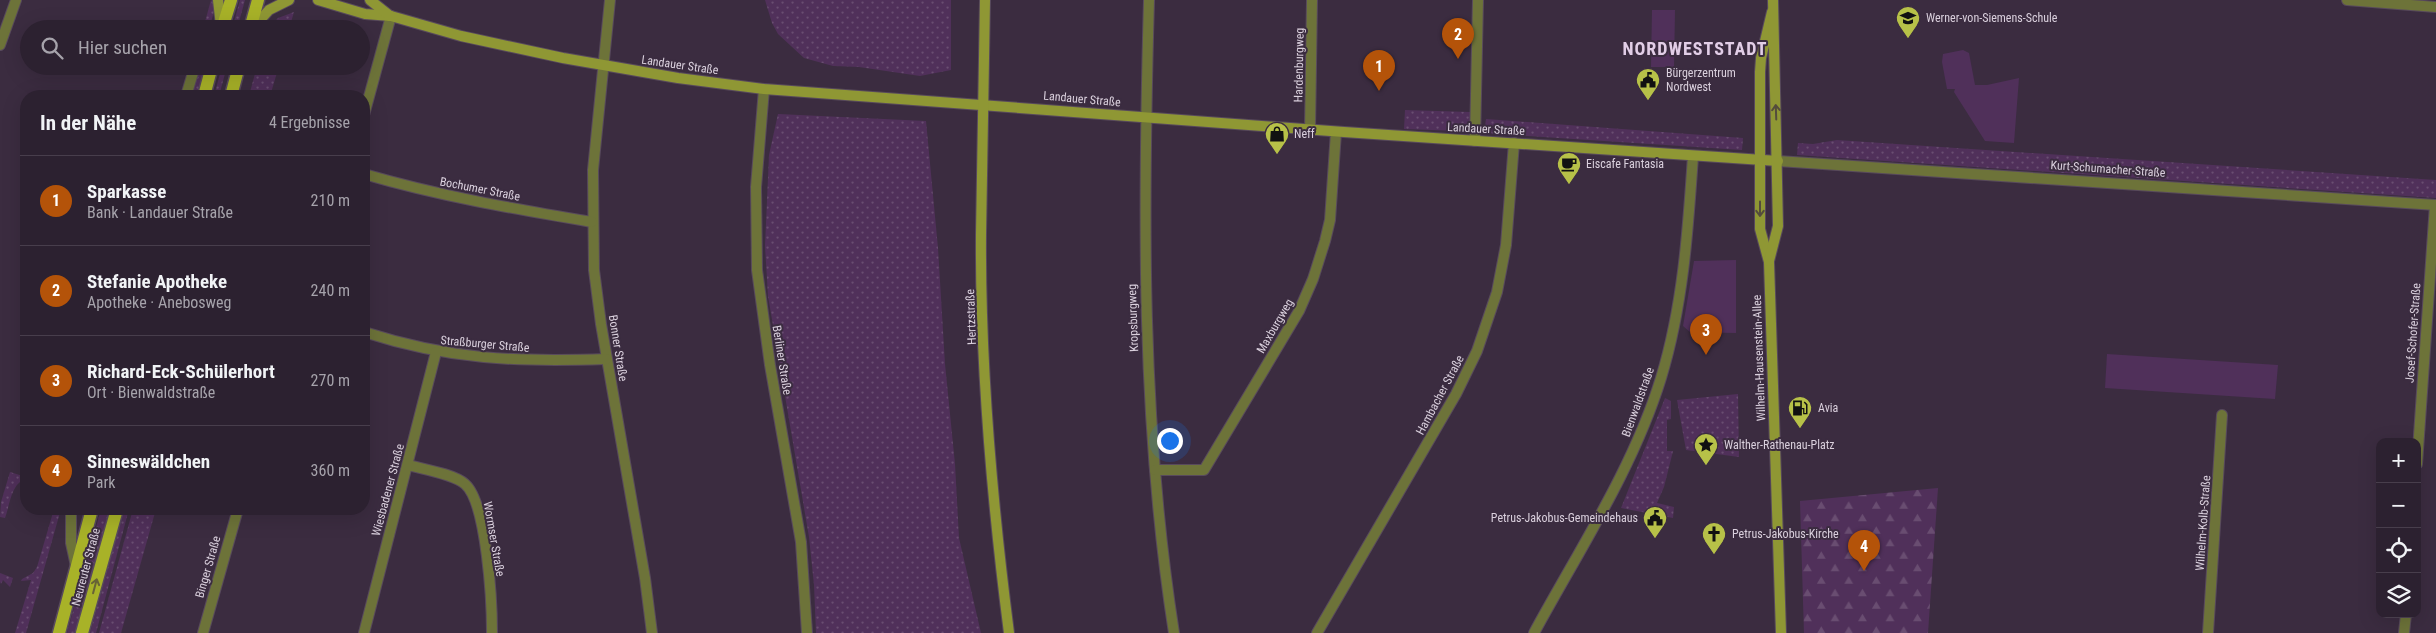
<!DOCTYPE html>
<html lang="de">
<meta charset="utf-8">
<style>
body{margin:0;font-family:"Roboto Condensed",sans-serif;background:#382e3c;color:#f1f3f6}
.controls{position:absolute;right:15px;bottom:15px;display:grid;overflow:hidden;border-radius:10px;box-shadow:0 5px 20px #0002}
.controls button{width:45px;height:45px;display:grid;place-items:center;padding:0;border:0;border-bottom:1px solid #483e4c;background:#2c2130;color:#f1f3f6;font:25px sans-serif}
.you{position:absolute;left:1169px;top:440px;width:18px;height:18px;margin:-12px;border:4px solid #fff;border-radius:50%;background:#1a73e8;box-shadow:0 0 0 8px #1a73e833}
.badge{display:grid;place-items:center;width:32px;height:32px;border-radius:50%;background:#b45309;color:#fff;font-size:16px;font-weight:700}
.pin{position:absolute;translate:-50% -41px;filter:drop-shadow(0 1px 2px #0008)}
.pin::after{content:'';position:absolute;top:26px;width:18px;height:15px;background:inherit;clip-path:polygon(0 0,100% 0,50% 100%)}
.list{margin:0;padding:0;list-style:none}
h2{display:flex;justify-content:space-between;align-items:center;height:65px;margin:0;padding:0 20px;font-size:21px}
h2 small{font-size:16px;font-weight:400;color:#a6a3ab}
.list li{display:grid;grid-template-columns:32px 1fr auto;gap:15px;align-items:center;box-sizing:border-box;height:90px;padding:0 20px;border-top:1px solid #483e4c}
.list b{display:block;font-size:19px;white-space:nowrap}
.list p{margin:0;font-size:16px;white-space:nowrap;color:#a6a3ab}
.list em{font-size:16px;font-style:normal;color:#a6a3ab}
.icon{flex:none;width:28px;height:28px;fill:none;stroke:currentColor;stroke-width:2;stroke-linecap:round;stroke-linejoin:round}
.map{position:relative;flex:none;width:2436px;height:633px;overflow:hidden}
.search{position:absolute;background:#2c2130;box-shadow:0 5px 20px #0002;left:20px;top:20px;width:350px;height:55px;display:flex;align-items:center;gap:12px;box-sizing:border-box;padding:0 18px;border-radius:28px;color:#a6a3ab;font-size:19px}
.panel{position:absolute;background:#2c2130;box-shadow:0 5px 20px #0002;left:20px;top:90px;width:350px;height:425px;border-radius:20px}
.map>svg:first-child{display:block}
.grass{fill:url(#grass-dots)}
.forest{fill:url(#forest-firs)}
.park{fill:#50305a}
.lines{fill:none;stroke-linecap:round;stroke-linejoin:round}
.street-casing{stroke:#584a5c;stroke-width:12}
.secondary-casing{stroke:#584a5c;stroke-width:12}
.primary-casing{stroke:#584a5c;stroke-width:15}
.street{stroke:#6d7339;stroke-width:10}
.secondary{stroke:#8f9734;stroke-width:10}
.primary{stroke:#a8b228;stroke-width:12}
.oneway{stroke:#544c3c}
.oneway2{stroke:#676236}
.labels{text-anchor:middle;dominant-baseline:central;stroke-width:4;stroke-linejoin:round;paint-order:stroke}
.poi-label{font-size:12px;fill:#dad0dd;stroke:#3b2c40;text-anchor:start}
.street-label{font-size:12px;fill:#dad0dd;stroke:#3b2c40}
.district-label{font-size:18px;font-weight:bold;letter-spacing:1px;fill:#e2cee7;stroke:#3b2c40}
</style>
<div class="map">
<svg width="2436" height="633" viewBox="0 0 2436 633">
<defs>
<pattern id="grass-dots" width="8" height="8" patternUnits="userSpaceOnUse" patternTransform="scale(1.25)"><rect width="8" height="8" fill="#50305a"/><path d="M2 2h.1M6 6h.1" fill="none" stroke="#694d71" stroke-width="1.8" stroke-linecap="round"/></pattern>
<pattern id="forest-firs" width="22" height="20" patternUnits="userSpaceOnUse" patternTransform="scale(1.25)"><rect width="22" height="20" fill="#50305a"/><path d="M5 1l3.5 6h-7zM16 11l3.5 6h-7z" fill="#694d71"/></pattern>
</defs>
<rect width="100%" height="100%" fill="#3b2c40"/>
<g class="grass">
<path d="M211,0L214,2V12L209,29H203Z"/>
<path d="M240,0H245L237,29H232Z"/>
<path d="M765,0H951V70L920,76L859,67L833,66L804,58L778,34L772,23Z"/>
<path d="M294,12L289,29H268L278,18Z"/>
<path d="M199,66H205L197,96H191Z"/>
<path d="M222,66H227L219,96H214Z"/>
<path d="M257,66H279L270,96H249Z"/>
<path d="M1405,110L1470,112V124L1459,131L1404,129Z"/>
<path d="M778,114L926,121L938,248L945,364L955,464L959,538L981,633H816L814,585L809,537L768,296L765,246L769,155Z"/>
<path d="M1486,119L1743,138L1742,150L1484,133Z"/>
<path d="M1837,140L2436,180V198L1797,155L1798,143L1813,144Z"/>
<path d="M1738,394L1739,457L1686,450L1677,400Z"/>
<path d="M1665,398L1671,401V419L1667,420V451H1673L1664,487L1657,503L1674,507L1673,518L1621,508Z"/>
<path d="M10,472L26,477V479C11,483 10,505 5,518L0,517L1,502Z"/>
<path d="M54,509H61L26,633H15L31,580L21,581L22,579L33,573L37,567Z"/>
<path d="M101,509H110L76,633H67Z"/>
<path d="M124,509H129L96,633H90Z"/>
<path d="M133,509H156L121,633H99Z"/>
<path d="M0,573L13,578L10,587L3,580L1,584L0,582Z"/>
</g>
<path class="forest" d="M1938,488L1928,633H1804L1800,501Z"/>
<g class="park">
<path d="M1652,10H1675L1674,67H1651Z"/>
<path d="M1963,50L1969,53L1975,85H1987L2019,78L2014,143L1985,141L1954,92L1955,89H1947L1942,62L1943,54Z"/>
<path d="M1736,260V333L1690,332L1683,326L1694,261Z"/>
<path d="M2107,354L2278,365L2275,399L2105,388Z"/>
</g>
<g class="lines">
<g class="street-casing">
<g id="street">
<path d="M610,0L593,170L594,270L601,324L645,578L652,633"/>
<path d="M1149,0C1143,212 1141,423 1174,633"/>
<path d="M2347,0L2436,7"/>
<path d="M0,45L16,0"/>
<path d="M764,89L756,187L757,270L770,365L801,542L807,633"/>
<path d="M186,96L195,66"/>
<path d="M364,115L391,16"/>
<path d="M1310,130L1312,0"/>
<path d="M1475,141L1478,0"/>
<path d="M1778,161L2436,205"/>
<path d="M364,174C439,196 515,209 592,222"/>
<path d="M364,332C451,360 516,362 606,359"/>
<path d="M2417,464L2435,205"/>
<path d="M408,465C423,469 454,474 465,484C487,503 492,603 492,633"/>
<path d="M1155,470H1204L1299,311L1313,279L1325,241L1330,220L1336,132"/>
<path d="M71,509V543L76,566"/>
<path d="M203,633L238,509"/>
<path d="M364,633L436,352"/>
<path d="M1317,633L1456,394L1477,351L1497,292L1506,245L1514,143"/>
<path d="M1534,633C1579,550 1633,469 1661,378C1683,306 1688,231 1693,156"/>
<path d="M2208,633L2222,415"/>
<path d="M2404,633L2406,614"/>
</g>
</g>
<g class="secondary-casing">
<g id="secondary">
<path d="M218,0L221,26"/>
<path d="M318,0L365,14L391,16L461,36L563,58L678,78L764,89L1344,132L1778,161"/>
<path d="M370,0L390,16"/>
<path d="M985,0C984,78 982,156 981,234C980,367 992,501 1009,633"/>
<path d="M1772,12L1761,58L1760,72V229L1769,262L1781,633"/>
<path d="M252,29L269,10L289,0"/>
<path d="M1769,261L1778,226L1773,0"/>
</g>
</g>
<g class="primary-casing">
<g id="primary">
<path d="M222,29L231,0"/>
<path d="M250,29L258,0"/>
<path d="M204,96L212,66"/>
<path d="M231,96L239,66"/>
<path d="M59,633L92,509"/>
<path d="M82,633L117,509"/>
</g>
</g>
<use href="#street" class="street"/>
<use href="#secondary" class="secondary"/>
<use href="#primary" class="primary"/>
</g>
<defs><path id="oneway-shaft" d="M-6 0H5M1.5-3L5.5 0L1.5 3" fill="none" stroke-width="1.6" stroke-linecap="round" stroke-linejoin="round" transform="scale(1.25)"/></defs>
<g class="oneway">
<use href="#oneway-shaft" transform="translate(1776 112) rotate(-92)"/>
<use href="#oneway-shaft" transform="translate(1760 209) rotate(90)"/>
</g>
<use class="oneway2" href="#oneway-shaft" transform="translate(95 586) rotate(-75)"/>
<defs>
<g id="school-pin" transform="scale(1.25)"><path d="M0 17L-7.5 6A9.5 9.5 0 1 1 7.5 6Z" fill="#b7c148" stroke="#3b2c40"/><path d="M0-5L7-2L0 1L-7-2ZM-4 1L0 2.5L4 1V4Q0 6-4 4Z" fill="#111"/></g>
<g id="civic-pin" transform="scale(1.25)"><path d="M0 17L-7.5 6A9.5 9.5 0 1 1 7.5 6Z" fill="#b7c148" stroke="#3b2c40"/><path d="M-.6-6.5H3V-4.5H.6V-3L4-1V1h2V6H-6V1h2V-1L-.6-3ZM-1.2 2.5V6h2.4V2.5Z" fill="#111"/></g>
<g id="shop-pin" transform="scale(1.25)"><path d="M0 17L-7.5 6A9.5 9.5 0 1 1 7.5 6Z" fill="#b7c148" stroke="#3b2c40"/><path d="M-5-2.5h2.3a2.7 3.5 0 0 1 5.4 0H5L5.5 6h-11ZM-1.5-2.5h3a1.5 2.3 0 0 0-3 0Z" fill="#111"/></g>
<g id="cafe-pin" transform="scale(1.25)"><path d="M0 17L-7.5 6A9.5 9.5 0 1 1 7.5 6Z" fill="#b7c148" stroke="#3b2c40"/><path d="M-5.5-4.5H6V0H3Q3 3.5 0 3.5H-2.5Q-5.5 3.5-5.5 0ZM3-3.2v2h1.7v-2ZM-6 4.5H4V6H-6Z" fill="#111"/></g>
<g id="fuel-pin" transform="scale(1.25)"><path d="M0 17L-7.5 6A9.5 9.5 0 1 1 7.5 6Z" fill="#b7c148" stroke="#3b2c40"/><path d="M-5.5-6h7V0h2V4h1.3V-2.5L3-4.5l.8-.8L6-3V5H2.5V1h-1V6h-7ZM-4.2-4.7v3.2H.2V-4.7Z" fill="#111"/></g>
<g id="sight-pin" transform="scale(1.25)"><path d="M0 17L-7.5 6A9.5 9.5 0 1 1 7.5 6Z" fill="#b7c148" stroke="#3b2c40"/><path d="M0-6L1.8-2.2L6-1.7L2.9 1.2L3.7 5.4L0 3.3L-3.7 5.4L-2.9 1.2L-6-1.7L-1.8-2.2Z" fill="#111"/></g>
<g id="church-pin" transform="scale(1.25)"><path d="M0 17L-7.5 6A9.5 9.5 0 1 1 7.5 6Z" fill="#b7c148" stroke="#3b2c40"/><path d="M-1.2-6h2.4v3.5h3.3v2.4h-3.3V6h-2.4V-.1h-3.3v-2.4h3.3Z" fill="#111"/></g>
</defs>
<g fill-rule="evenodd">
<use href="#school-pin" x="1908" y="18"/>
<use href="#civic-pin" x="1648" y="80"/>
<use href="#shop-pin" x="1277" y="134"/>
<use href="#cafe-pin" x="1569" y="164"/>
<use href="#fuel-pin" x="1800" y="408"/>
<use href="#sight-pin" x="1706" y="445"/>
<use href="#civic-pin" x="1655" y="518"/>
<use href="#church-pin" x="1714" y="534"/>
</g>
<g class="labels">
<g class="poi-label">
<text x="1926" y="18">Werner-von-Siemens-Schule</text>
<text x="1666" y="73">Bürgerzentrum<tspan x="1666" dy="14">Nordwest</tspan></text>
<text x="1294" y="134">Neff</text>
<text x="1586" y="164">Eiscafe Fantasia</text>
<text x="1818" y="408">Avia</text>
<text x="1724" y="445">Walther-Rathenau-Platz</text>
<text x="1638" y="518" text-anchor="end">Petrus-Jakobus-Gemeindehaus</text>
<text x="1732" y="534">Petrus-Jakobus-Kirche</text>
</g>
<g class="street-label">
<text transform="translate(680 65) rotate(8)">Landauer Straße</text>
<text transform="translate(1299 65) rotate(-89)">Hardenburgweg</text>
<text transform="translate(1082 99) rotate(5)">Landauer Straße</text>
<text transform="translate(1486 129) rotate(3)">Landauer Straße</text>
<text transform="translate(2108 169) rotate(4)">Kurt-Schumacher-Straße</text>
<text transform="translate(480 189) rotate(11)">Bochumer Straße</text>
<text transform="translate(971 317) rotate(-92)">Hertzstraße</text>
<text transform="translate(1133 318) rotate(-92)">Kropsburgweg</text>
<text transform="translate(1275 326) rotate(-60)">Maxburgweg</text>
<text transform="translate(2413 333) rotate(-86)">Josef-Schofer-Straße</text>
<text transform="translate(485 344) rotate(5)">Straßburger Straße</text>
<text transform="translate(618 348) rotate(81)">Bonner Straße</text>
<text transform="translate(1759 358) rotate(-92)">Wilhelm-Hausenstein-Allee</text>
<text transform="translate(782 360) rotate(81)">Berliner Straße</text>
<text transform="translate(1440 395) rotate(-62)">Hambacher Straße</text>
<text transform="translate(1638 402) rotate(-70)">Bienwaldstraße</text>
<text transform="translate(388 490) rotate(-75)">Wiesbadener Straße</text>
<text transform="translate(2203 523) rotate(-86)">Wilhelm-Kolb-Straße</text>
<text transform="translate(494 539) rotate(80)">Wormser Straße</text>
<text transform="translate(86 567) rotate(-75)">Neureuter Straße</text>
<text transform="translate(208 567) rotate(-74)">Binger Straße</text>
</g>
<g class="district-label">
<text x="1695" y="48">NORDWESTSTADT</text>
</g>
</g>
</svg>
<div class="controls">
<button>+</button>
<button>−</button>
<button><svg class="icon" aria-label="locate" viewBox="0 0 24 24"><circle cx="12" cy="12" r="6"/><path d="M12 2v4M12 18v4M2 12h4M18 12h4"/></svg></button>
<button><svg class="icon" aria-label="layers" viewBox="0 0 24 24"><path d="M12 4l9 5-9 5-9-5zM3 14l9 5 9-5"/></svg></button>
</div>
<div class="you"></div>
<div class="pin badge" style="left:1379px;top:91px">1</div>
<div class="pin badge" style="left:1458px;top:59px">2</div>
<div class="pin badge" style="left:1706px;top:355px">3</div>
<div class="pin badge" style="left:1864px;top:571px">4</div>
<div class="search"><svg class="icon" aria-label="search" viewBox="0 0 24 24"><circle cx="10" cy="10" r="6"/><path d="M15 15l6 6"/></svg>Hier suchen</div>
<section class="panel">
<h2>In der Nähe<small>4 Ergebnisse</small></h2>
<ul class="list">
<li><span class="badge">1</span><div><b>Sparkasse</b><p>Bank · Landauer Straße</p></div><em>210 m</em></li>
<li><span class="badge">2</span><div><b>Stefanie Apotheke</b><p>Apotheke · Anebosweg</p></div><em>240 m</em></li>
<li><span class="badge">3</span><div><b>Richard-Eck-Schülerhort</b><p>Ort · Bienwaldstraße</p></div><em>270 m</em></li>
<li><span class="badge">4</span><div><b>Sinneswäldchen</b><p>Park</p></div><em>360 m</em></li>
</ul>
</section>
</div>
